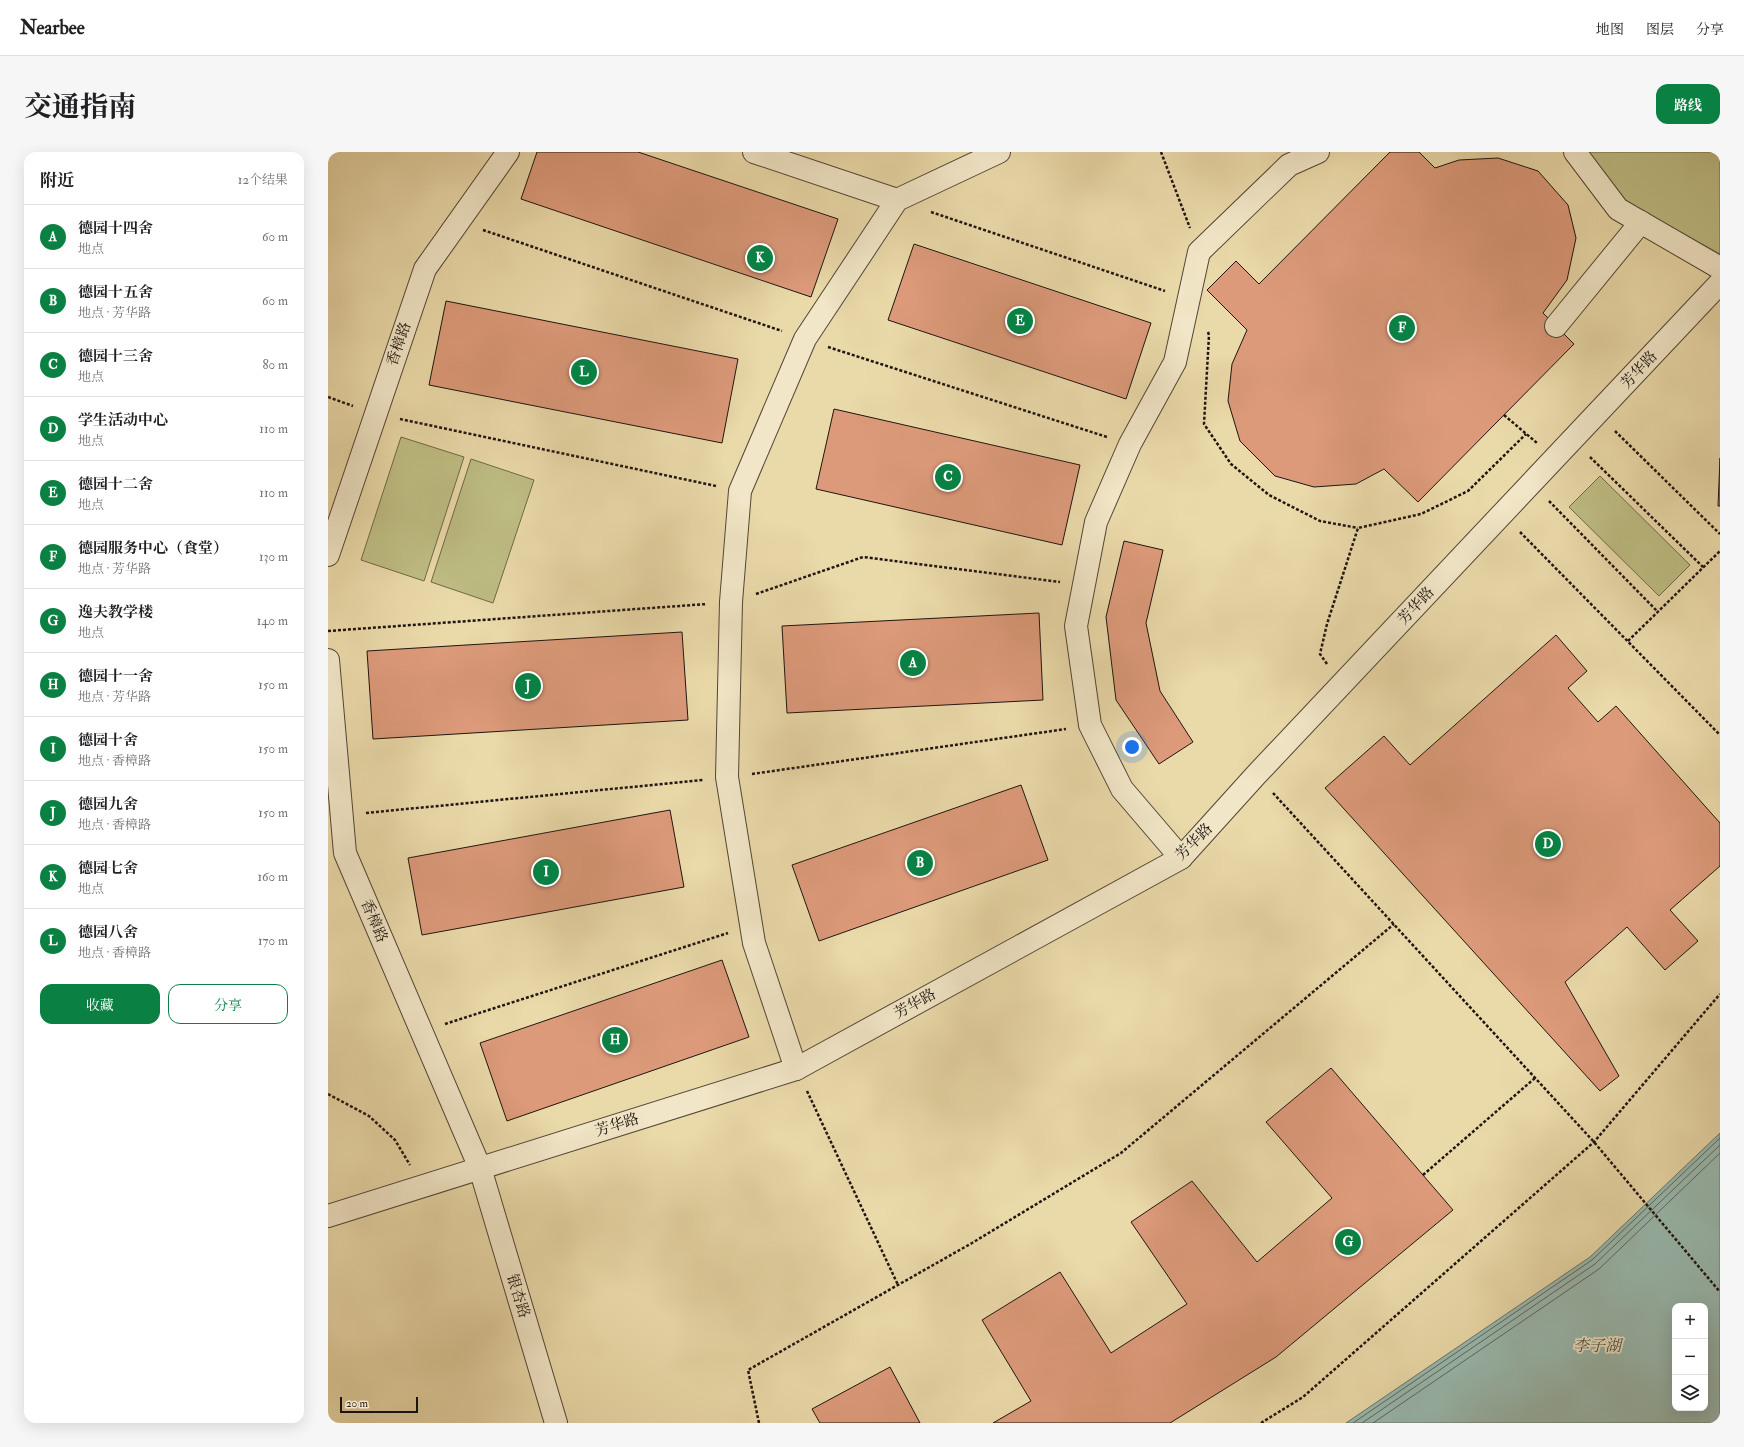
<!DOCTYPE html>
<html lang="zh">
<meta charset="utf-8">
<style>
body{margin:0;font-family:"IM FELL Double Pica","Noto Serif SC",serif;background:#f6f6f6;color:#202124}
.controls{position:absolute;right:12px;bottom:12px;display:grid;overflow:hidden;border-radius:8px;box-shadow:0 4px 16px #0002}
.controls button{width:36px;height:36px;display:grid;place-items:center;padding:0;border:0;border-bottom:1px solid #e0e0e0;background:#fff;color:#202124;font:20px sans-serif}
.scale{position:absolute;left:12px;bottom:10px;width:78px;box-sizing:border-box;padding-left:4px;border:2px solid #1f1510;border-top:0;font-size:11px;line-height:14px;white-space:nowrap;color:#1f1510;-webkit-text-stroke:3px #f1e6c7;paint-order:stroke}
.you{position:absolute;left:804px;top:595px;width:14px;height:14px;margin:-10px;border:3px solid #fff;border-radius:50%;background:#1a73e8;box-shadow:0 0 0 6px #1a73e833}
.badge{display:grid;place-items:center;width:26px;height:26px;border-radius:50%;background:#0b8043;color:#fff;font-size:13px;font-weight:700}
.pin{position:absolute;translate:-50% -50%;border:2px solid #fff;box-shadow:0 1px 4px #0006}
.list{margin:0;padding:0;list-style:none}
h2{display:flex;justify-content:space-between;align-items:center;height:52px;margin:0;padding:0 16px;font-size:17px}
h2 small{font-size:13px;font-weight:400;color:#757577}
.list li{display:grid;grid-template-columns:26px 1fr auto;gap:12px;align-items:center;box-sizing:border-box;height:64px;padding:0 16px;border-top:1px solid #e0e0e0}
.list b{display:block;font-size:15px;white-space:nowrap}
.list p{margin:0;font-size:13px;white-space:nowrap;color:#757577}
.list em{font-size:13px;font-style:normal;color:#757577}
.actions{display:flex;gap:8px;padding:12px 16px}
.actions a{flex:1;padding:9px 0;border:1px solid #0b8043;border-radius:12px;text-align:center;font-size:14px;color:#0b8043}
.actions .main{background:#0b8043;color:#fff}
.icon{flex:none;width:22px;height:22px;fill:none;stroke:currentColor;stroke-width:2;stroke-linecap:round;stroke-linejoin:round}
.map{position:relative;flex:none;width:1392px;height:1271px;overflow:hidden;border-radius:12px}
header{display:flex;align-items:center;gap:24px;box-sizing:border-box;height:56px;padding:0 20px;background:#fff;border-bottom:1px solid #e0e0e0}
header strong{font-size:19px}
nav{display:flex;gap:22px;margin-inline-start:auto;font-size:14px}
.intro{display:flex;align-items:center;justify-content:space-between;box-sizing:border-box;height:96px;padding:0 24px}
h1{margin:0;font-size:28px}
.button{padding:10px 18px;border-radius:12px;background:#0b8043;color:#fff;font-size:14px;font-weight:700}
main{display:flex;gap:24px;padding:0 24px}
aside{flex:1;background:#fff;border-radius:12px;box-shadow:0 4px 16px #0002}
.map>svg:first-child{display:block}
.green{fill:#bebd83;stroke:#6e694a}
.water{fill:#99b9af;stroke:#68776f;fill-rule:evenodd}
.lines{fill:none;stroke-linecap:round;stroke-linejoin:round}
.shore{stroke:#5c6760;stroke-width:1}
.building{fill:#dc9a7a;stroke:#1f1510}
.minor-casing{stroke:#524636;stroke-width:24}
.path{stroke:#1f1510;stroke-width:2.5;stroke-dasharray:3 2;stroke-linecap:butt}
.minor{stroke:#f1e6c7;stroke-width:22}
.labels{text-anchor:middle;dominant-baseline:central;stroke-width:3.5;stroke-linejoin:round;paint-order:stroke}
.street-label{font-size:15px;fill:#1f1510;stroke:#f1e6c7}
.water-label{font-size:16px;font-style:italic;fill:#4a4e48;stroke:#f1e6c7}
</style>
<header>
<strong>Nearbee</strong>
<nav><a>地图</a><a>图层</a><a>分享</a></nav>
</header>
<div class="intro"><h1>交通指南</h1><a class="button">路线</a></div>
<main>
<aside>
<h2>附近<small>12个结果</small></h2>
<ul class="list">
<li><span class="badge">A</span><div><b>德园十四舍</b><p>地点</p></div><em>60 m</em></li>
<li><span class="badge">B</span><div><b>德园十五舍</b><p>地点 · 芳华路</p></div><em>60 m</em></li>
<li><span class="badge">C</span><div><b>德园十三舍</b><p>地点</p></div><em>80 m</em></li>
<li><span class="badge">D</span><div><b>学生活动中心</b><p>地点</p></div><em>110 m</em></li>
<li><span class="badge">E</span><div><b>德园十二舍</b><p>地点</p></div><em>110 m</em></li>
<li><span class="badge">F</span><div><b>德园服务中心（食堂）</b><p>地点 · 芳华路</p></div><em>130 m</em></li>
<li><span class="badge">G</span><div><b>逸夫教学楼</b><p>地点</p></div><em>140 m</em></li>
<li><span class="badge">H</span><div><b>德园十一舍</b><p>地点 · 芳华路</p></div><em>150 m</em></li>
<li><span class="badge">I</span><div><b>德园十舍</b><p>地点 · 香樟路</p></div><em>150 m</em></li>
<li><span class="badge">J</span><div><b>德园九舍</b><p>地点 · 香樟路</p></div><em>150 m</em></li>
<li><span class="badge">K</span><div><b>德园七舍</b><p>地点</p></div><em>160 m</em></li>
<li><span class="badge">L</span><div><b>德园八舍</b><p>地点 · 香樟路</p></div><em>170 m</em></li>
</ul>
<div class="actions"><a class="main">收藏</a><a>分享</a></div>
</aside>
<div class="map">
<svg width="1392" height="1271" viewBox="0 0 1392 1271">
<rect width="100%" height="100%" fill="#ead9a9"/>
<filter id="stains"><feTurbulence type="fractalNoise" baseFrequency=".005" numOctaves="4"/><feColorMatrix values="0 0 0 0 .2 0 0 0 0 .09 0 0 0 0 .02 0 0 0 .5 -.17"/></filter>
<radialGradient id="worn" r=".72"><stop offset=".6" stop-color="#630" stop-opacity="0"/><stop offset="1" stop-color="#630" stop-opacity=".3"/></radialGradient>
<g class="green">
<path d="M1260,0H1392V102L1297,49Z"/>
<path d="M73,285L136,305L96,429L33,408Z"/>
<path d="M143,307L206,328L165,451L103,430Z"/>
<path d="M1272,324L1362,413L1331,444L1241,355Z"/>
</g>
<path class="water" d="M1392,981V1271H1018L1262,1105ZM1347,1154H1377V1256H1347Z"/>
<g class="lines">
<g class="shore">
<path d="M1025,1271L1264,1108L1392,986"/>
<path d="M1034,1271L1267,1112L1392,993"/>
<path d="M1045,1271L1271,1117L1392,1001"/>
</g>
</g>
<g class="building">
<path d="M209,0H310L510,67L483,145L193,47Z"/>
<path d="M1062,0H1091L1107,16L1131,8L1170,6L1210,19L1240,53L1248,86L1239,128L1215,161L1246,192L1090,350L1056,317L1028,332L986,335L947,324L912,289L900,249L904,212L919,178L879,138L908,109L931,132Z"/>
<path d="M586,92L823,171L798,247L560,168Z"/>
<path d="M118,149L410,207L394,291L101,233Z"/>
<path d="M506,257L752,313L734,393L488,337Z"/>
<path d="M1392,306V354H1390Z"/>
<path d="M796,389L835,398L818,471L832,539L865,590L831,612L788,548L778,465Z"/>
<path d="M711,461L715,548L459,561L454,474Z"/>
<path d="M354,480L360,568L45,587L39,499Z"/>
<path d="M1228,483L1259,519L1240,536L1270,570L1288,554L1392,671V714L1342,758L1370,789L1337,818L1299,775L1237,830L1291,924L1272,939L997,636L1056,584L1082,613Z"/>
<path d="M693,633L720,708L491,789L464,713Z"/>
<path d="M342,658L356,735L94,783L80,706Z"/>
<path d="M394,808L421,885L179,969L152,891Z"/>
<path d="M1003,916L1125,1058L948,1205L842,1271H665L703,1249L654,1168L732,1120L783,1201L859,1152L803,1070L864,1029L929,1110L1004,1046L938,970Z"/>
<path d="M562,1215L592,1271H492L484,1257Z"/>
</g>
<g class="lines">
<g class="minor-casing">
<g id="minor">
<path d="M426,0L569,48"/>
<path d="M1247,0L1290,57L1392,116"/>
<path d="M1228,174L1313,70"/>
<path d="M0,403L97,117L180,0"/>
<path d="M0,508L17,701L152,1016L228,1271"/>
<path d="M853,706L794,637L762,573L748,474L768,370L802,292L847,210L871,100L961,13L990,0"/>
<path d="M468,917L426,791L399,625L403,450L412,339L477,187L569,48L671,0"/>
<path d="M0,1064L468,917L853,706L928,623L1392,131"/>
</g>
</g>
<g class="path">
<path d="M833,0L862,76"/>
<path d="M603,60L837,139"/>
<path d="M155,78L454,179"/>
<path d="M880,180L881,183L876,272L903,312L941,343L992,369L1030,376"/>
<path d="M500,195L779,285"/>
<path d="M0,245L25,254"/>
<path d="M1176,263L1209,291"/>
<path d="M72,267L388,334"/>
<path d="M1287,279L1392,382"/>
<path d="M1262,305L1375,415"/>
<path d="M1221,349L1330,460"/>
<path d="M1192,380L1392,583"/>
<path d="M428,442L535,405L732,430"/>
<path d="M0,479L379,452"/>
<path d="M1300,489L1392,399"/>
<path d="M999,512L992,502L999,472L1030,376L1093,362L1140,339L1198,282"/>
<path d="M424,622L738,577"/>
<path d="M945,641L1266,990L1392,1140"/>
<path d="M38,661L375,628"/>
<path d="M117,872L400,781"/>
<path d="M479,939L570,1133"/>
<path d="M0,942L41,964L67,988L82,1013"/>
<path d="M1095,1023L1207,926"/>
<path d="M431,1271L420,1218L644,1091L793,1001L1066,772"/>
<path d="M933,1271L975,1245L1266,990L1392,842"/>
</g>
<use href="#minor" class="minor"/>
</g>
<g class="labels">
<g class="street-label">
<text transform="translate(71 192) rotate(-71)">香樟路</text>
<text transform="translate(1311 218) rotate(-47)">芳华路</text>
<text transform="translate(1088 454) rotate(-47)">芳华路</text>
<text transform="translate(866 690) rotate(-45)">芳华路</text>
<text transform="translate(46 769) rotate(67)">香樟路</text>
<text transform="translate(587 852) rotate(-29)">芳华路</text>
<text transform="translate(289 973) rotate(-17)">芳华路</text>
<text transform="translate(190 1144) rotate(73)">银杏路</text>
</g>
<g class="water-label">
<text x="1269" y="1194">李子湖</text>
</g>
</g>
<rect width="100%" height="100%" filter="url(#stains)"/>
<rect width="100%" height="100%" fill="url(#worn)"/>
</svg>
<div class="controls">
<button>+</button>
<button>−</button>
<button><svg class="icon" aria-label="layers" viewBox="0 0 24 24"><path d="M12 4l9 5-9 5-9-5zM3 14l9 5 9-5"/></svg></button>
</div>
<div class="scale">20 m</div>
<div class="you"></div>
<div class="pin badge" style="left:585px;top:511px">A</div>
<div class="pin badge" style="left:592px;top:711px">B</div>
<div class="pin badge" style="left:620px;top:325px">C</div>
<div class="pin badge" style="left:1220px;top:692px">D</div>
<div class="pin badge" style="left:692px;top:169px">E</div>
<div class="pin badge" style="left:1074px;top:176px">F</div>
<div class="pin badge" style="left:1020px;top:1090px">G</div>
<div class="pin badge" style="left:287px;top:888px">H</div>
<div class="pin badge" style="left:218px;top:720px">I</div>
<div class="pin badge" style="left:200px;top:534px">J</div>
<div class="pin badge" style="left:432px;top:106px">K</div>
<div class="pin badge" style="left:256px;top:220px">L</div>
</div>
</main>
